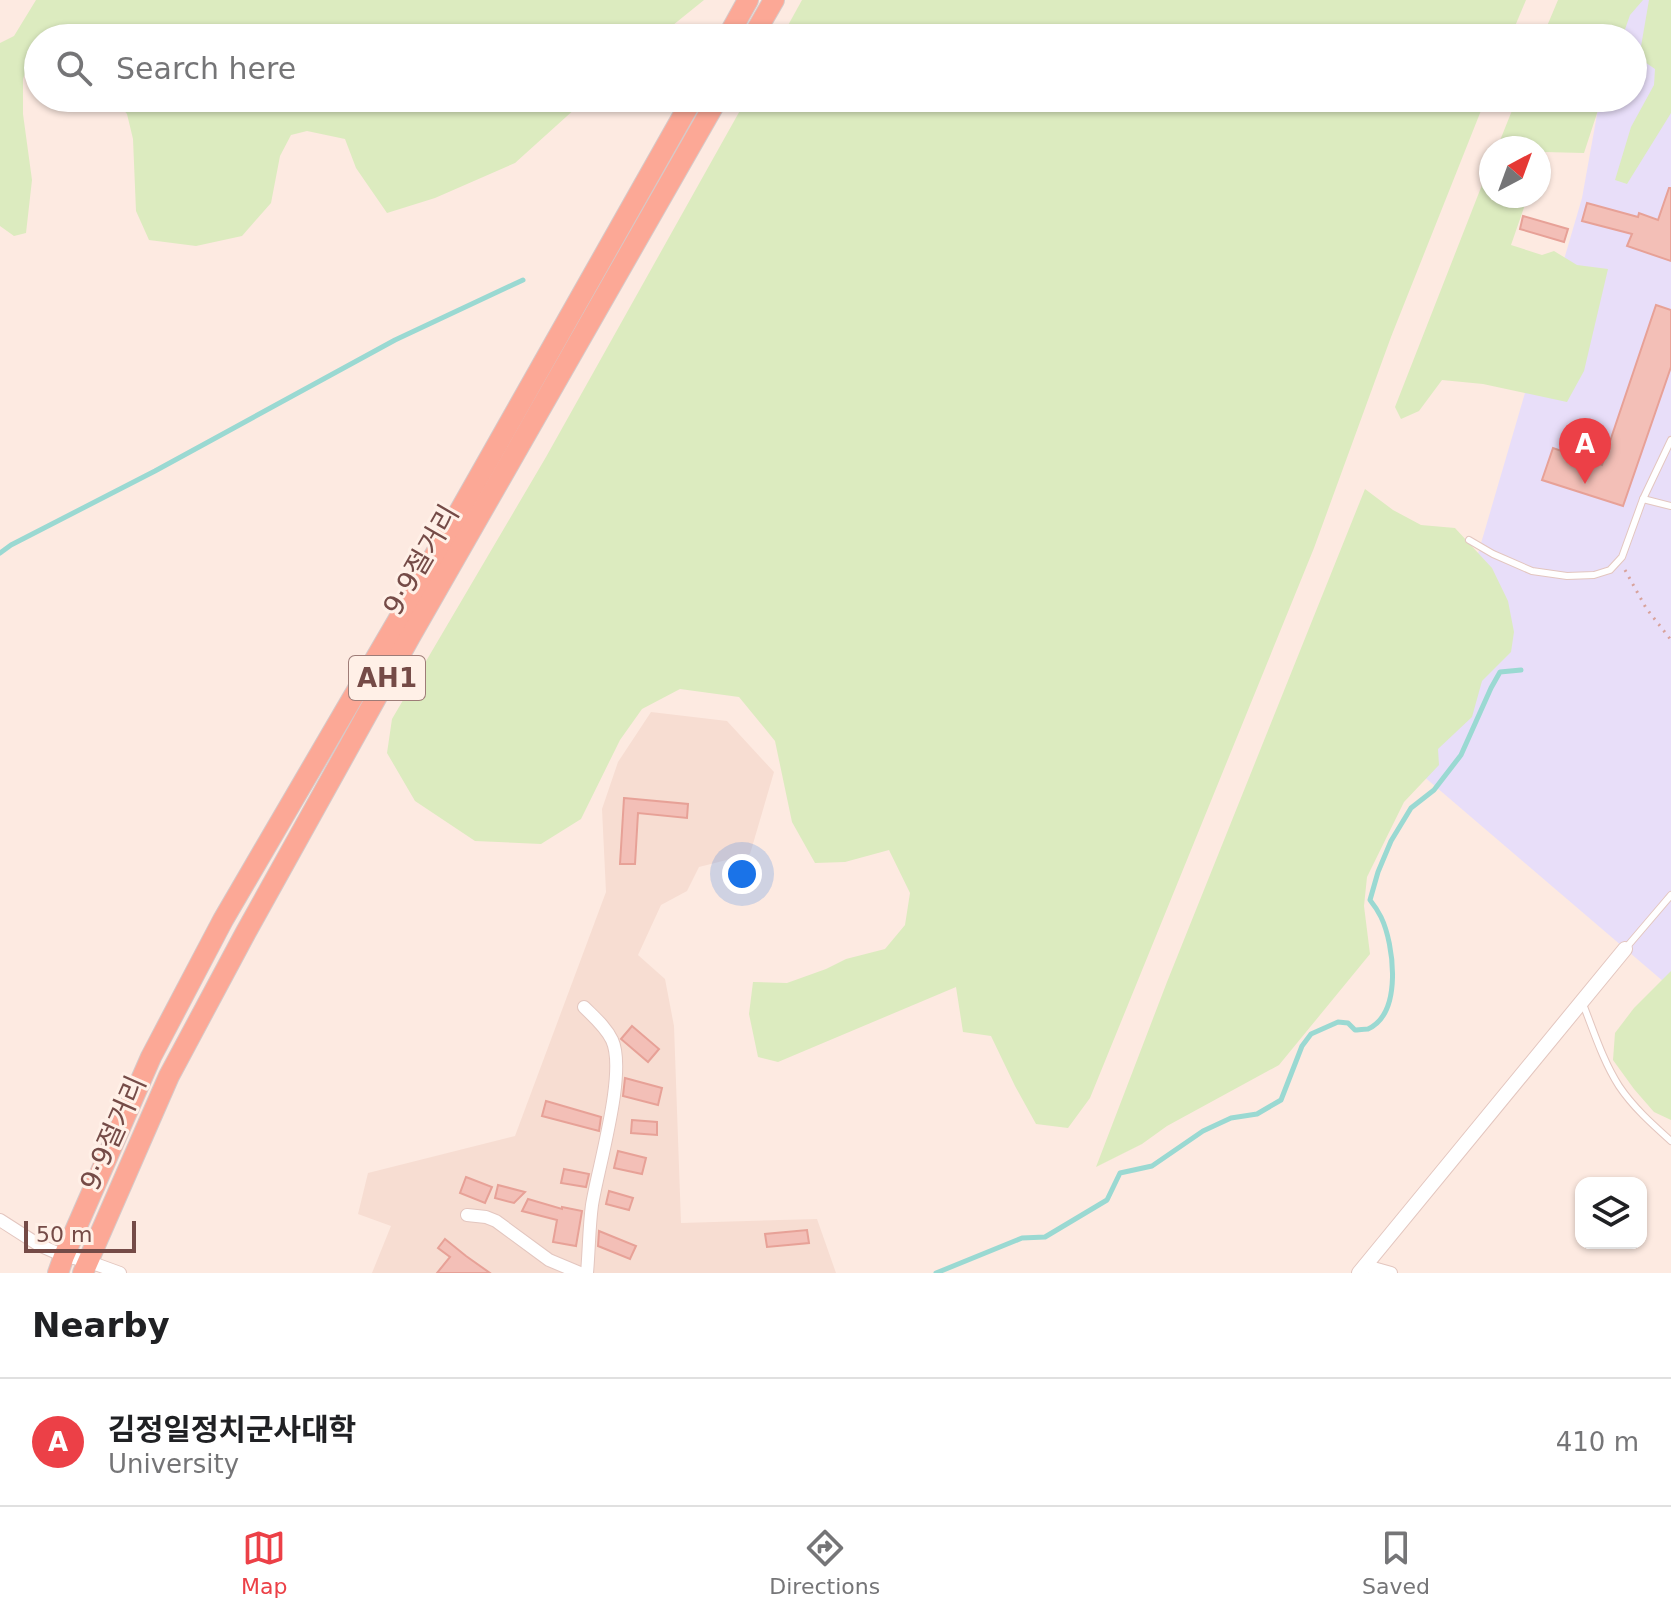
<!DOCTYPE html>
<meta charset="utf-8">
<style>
body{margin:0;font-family:"DejaVu Sans","Noto Sans KR",sans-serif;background:#f2f2f2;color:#202124}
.controls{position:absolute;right:24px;bottom:24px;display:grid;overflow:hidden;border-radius:16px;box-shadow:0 2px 6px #0004}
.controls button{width:72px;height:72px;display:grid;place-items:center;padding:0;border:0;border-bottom:2px solid #e0e0e0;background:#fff;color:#202124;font:40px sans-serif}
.compass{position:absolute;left:1479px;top:136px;width:72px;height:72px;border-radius:50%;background:#fff;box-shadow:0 2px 6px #0004;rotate:41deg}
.scale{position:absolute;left:24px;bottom:20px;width:112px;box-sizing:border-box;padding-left:8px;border:4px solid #754b47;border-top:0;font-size:22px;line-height:28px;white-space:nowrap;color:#754b47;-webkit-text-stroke:6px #fff0e7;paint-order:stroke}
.you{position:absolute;left:742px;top:874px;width:28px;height:28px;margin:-20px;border:6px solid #fff;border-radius:50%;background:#1a73e8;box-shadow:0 0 0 12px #1a73e833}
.badge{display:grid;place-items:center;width:52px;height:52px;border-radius:50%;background:#ec4047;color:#fff;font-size:26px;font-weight:700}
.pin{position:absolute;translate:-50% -66px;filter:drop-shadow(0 2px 4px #0008)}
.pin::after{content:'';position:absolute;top:42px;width:28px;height:24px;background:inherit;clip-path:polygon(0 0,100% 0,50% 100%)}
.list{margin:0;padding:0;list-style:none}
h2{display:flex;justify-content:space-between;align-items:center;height:104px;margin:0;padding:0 32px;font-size:34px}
h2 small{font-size:26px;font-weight:400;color:#757577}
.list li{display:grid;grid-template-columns:52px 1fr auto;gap:24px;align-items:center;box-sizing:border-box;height:128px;padding:0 32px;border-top:2px solid #e0e0e0}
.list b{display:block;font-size:30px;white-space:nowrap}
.list p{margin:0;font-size:26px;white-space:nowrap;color:#757577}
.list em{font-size:26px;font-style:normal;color:#757577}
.icon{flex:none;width:44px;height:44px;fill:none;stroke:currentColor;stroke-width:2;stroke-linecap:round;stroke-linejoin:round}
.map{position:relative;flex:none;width:1671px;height:1273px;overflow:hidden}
.search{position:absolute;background:#fff;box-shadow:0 2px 6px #0004;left:24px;right:24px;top:24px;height:88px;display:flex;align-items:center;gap:20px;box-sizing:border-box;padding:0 28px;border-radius:44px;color:#757577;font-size:30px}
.sheet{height:232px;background:#fff}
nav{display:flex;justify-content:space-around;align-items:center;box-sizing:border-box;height:112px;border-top:2px solid #e0e0e0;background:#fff;font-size:22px;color:#757577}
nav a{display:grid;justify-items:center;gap:4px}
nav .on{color:#ec4047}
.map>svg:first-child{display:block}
.residential{fill:#f7ddd2}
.education{fill:#e8def9}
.green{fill:#dcebbf}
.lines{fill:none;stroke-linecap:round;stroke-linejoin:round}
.stream{stroke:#9ad9d2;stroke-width:5}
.building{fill:#f3bfb7;stroke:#e7a197;stroke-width:2}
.service-casing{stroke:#e3c6bf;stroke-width:8}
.minor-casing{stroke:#e3c6bf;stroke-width:14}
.tertiary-casing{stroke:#e3c6bf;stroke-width:16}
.trunk-casing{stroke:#d6c9c8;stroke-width:22}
.path{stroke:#d8a29b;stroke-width:3;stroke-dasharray:2 6;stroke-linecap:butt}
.service{stroke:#fff;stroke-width:6}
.minor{stroke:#fff;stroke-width:12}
.tertiary{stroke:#fff;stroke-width:14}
.trunk{stroke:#fca896;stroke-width:20}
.labels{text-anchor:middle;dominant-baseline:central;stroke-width:6;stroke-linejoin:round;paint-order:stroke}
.shield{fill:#fff0e7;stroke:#9e7c77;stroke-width:2}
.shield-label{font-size:26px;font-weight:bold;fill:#754b47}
.street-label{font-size:28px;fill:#754b47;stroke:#fff0e7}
</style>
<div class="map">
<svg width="1671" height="1273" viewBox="0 0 1671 1273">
<rect width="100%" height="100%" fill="#fdeae1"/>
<path class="residential" d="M651,712L727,721L774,772L750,854L699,867L687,891L661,905L638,955L665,979L674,1026L681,1223L817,1219L836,1273H372L391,1226L358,1214L368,1173L515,1136L606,892L602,809L618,762Z"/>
<path class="education" d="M1617,0H1671V988L1415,769L1582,198L1600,98H1633V38H1610Z"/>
<g class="green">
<path d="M36,0H704L657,38H37L23,79V114L32,180L26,233L14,236L0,226V43L14,36Z"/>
<path d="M802,0H1526L1510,38H781Z"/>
<path d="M1558,0H1643L1630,15L1622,38H1542Z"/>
<path d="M1649,0H1671V113L1627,184L1615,180L1631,127L1654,85L1655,69L1639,58Z"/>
<path d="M114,98H587L515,163L435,198L387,213L356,168L345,139L307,131L291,135L280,156L271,203L242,236L196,246L149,240L136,211L133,139L127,114Z"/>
<path d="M747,98H1486L1391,337L1314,548L1090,1098L1068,1128L1036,1124L1015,1086L991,1036L963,1032L956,987L778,1062L758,1057L749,1014L753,982L787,983L826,969L846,959L885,949L905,925L910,893L889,850L845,862L815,863L792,822L775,741L739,697L680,689L642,709L620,740L581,819L541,844L475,841L415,801L387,753L392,719L546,457Z"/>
<path d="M1517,98H1602L1584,153L1544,152L1539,165V148H1497Z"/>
<path d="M1491,162V196H1528L1511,245L1542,255L1554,251L1577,265L1608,269L1584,371L1567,402L1483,384L1442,380L1419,411L1401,419L1395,407Z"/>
<path d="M1365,489L1393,510L1421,525L1455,528L1492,568L1508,601L1514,632L1511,652L1482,681L1472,717L1438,749L1439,765L1404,802L1367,877L1364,906L1370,954L1279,1065L1167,1126L1142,1144L1096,1167L1167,982Z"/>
<path d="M1671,971V1120L1654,1112L1634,1089L1613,1060L1615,1033L1634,1008Z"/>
</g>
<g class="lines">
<g class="stream">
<path d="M0,553L11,545L155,471L395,340L523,280"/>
<path d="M936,1273L1022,1238L1045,1237L1107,1200L1120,1173L1152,1166L1203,1131L1231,1118L1257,1114L1281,1100L1302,1046L1311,1034L1338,1022L1348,1023L1355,1030C1357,1030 1366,1029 1368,1029C1403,1013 1394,944 1381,917C1378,911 1374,905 1370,900L1378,872L1391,841L1411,808L1434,790L1461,755L1491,688L1500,672L1521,670"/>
</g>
</g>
<g class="building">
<path d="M1669,188H1671V261L1627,246L1632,234L1582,221L1587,203L1638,217L1639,213L1658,220Z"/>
<path d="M1523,216L1568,229L1564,242L1520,229Z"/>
<path d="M1656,305L1671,310V367L1623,506L1542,480L1553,448L1602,465Z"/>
<path d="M624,798L688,804L687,818L638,813L635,864H620Z"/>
<path d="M632,1026L659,1049L648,1062L621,1039Z"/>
<path d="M625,1078L662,1088L658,1105L623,1096Z"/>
<path d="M546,1101L601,1117L599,1131L542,1116Z"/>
<path d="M632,1120L657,1122V1135L631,1133Z"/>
<path d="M618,1151L646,1158L642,1174L614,1168Z"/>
<path d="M564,1169L589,1174L586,1187L561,1183Z"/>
<path d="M466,1177L492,1187L485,1203L460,1193Z"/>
<path d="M498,1185L525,1192L514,1203L495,1198Z"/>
<path d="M609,1191L633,1198L629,1210L606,1204Z"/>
<path d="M528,1199L562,1209V1207L582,1211L576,1246L553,1242L557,1220L522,1211Z"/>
<path d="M807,1230L809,1243L767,1247L765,1234Z"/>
<path d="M599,1231L636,1246L630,1259L598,1246Z"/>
<path d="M445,1239L466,1256L490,1273H437L450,1257L438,1248Z"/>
</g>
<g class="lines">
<g class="service-casing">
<g id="service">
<path d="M1643,499L1671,506"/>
<path d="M1469,540L1493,554L1532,571L1567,576L1594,575L1610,570L1622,557L1643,499L1671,440"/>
<path d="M1625,949L1671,895"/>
<path d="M1583,1004C1594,1032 1603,1061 1619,1086C1633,1107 1652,1124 1671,1141"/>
</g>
</g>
<g class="minor-casing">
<g id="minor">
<path d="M584,1007C594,1017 606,1027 612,1040C627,1072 598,1167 592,1205C589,1227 589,1251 587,1273"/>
<path d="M467,1215L486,1217L496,1221L549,1260L580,1273"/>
<path d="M0,1220L39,1245L64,1256L87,1261L120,1273"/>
<path d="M1366,1266L1391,1273"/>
</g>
</g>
<g class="tertiary-casing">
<path id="tertiary" d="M1359,1273L1625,949"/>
</g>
<g class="trunk-casing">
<g id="trunk">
<path d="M727,38L748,0"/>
<path d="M752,38L774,0"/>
<path d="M58,1273L64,1256L151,1057L223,920L398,620L693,98"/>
<path d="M83,1273L169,1076L246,932L410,637L718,98"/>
</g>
</g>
<path class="path" d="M1625,570L1646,608L1671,640"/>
<use href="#service" class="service"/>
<use href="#minor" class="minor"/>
<use href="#tertiary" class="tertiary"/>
<use href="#trunk" class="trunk"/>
</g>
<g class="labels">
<rect class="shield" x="349" y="656" width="76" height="44" rx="6"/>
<g class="shield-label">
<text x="387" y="678">AH1</text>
</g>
<g class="street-label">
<text transform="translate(421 560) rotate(-60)">9·9절거리</text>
<text transform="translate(113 1133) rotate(-66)">9·9절거리</text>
</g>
</g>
</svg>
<div class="controls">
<button><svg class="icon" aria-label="layers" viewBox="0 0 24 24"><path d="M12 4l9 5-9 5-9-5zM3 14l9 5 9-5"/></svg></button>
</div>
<svg class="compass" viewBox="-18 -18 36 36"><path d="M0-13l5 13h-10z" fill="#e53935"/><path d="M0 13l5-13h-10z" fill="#757577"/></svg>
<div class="scale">50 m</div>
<div class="you"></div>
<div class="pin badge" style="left:1585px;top:484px">A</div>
<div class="search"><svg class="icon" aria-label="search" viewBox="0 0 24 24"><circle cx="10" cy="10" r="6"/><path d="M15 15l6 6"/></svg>Search here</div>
</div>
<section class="sheet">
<h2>Nearby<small></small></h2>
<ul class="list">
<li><span class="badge">A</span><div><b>김정일정치군사대학</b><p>University</p></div><em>410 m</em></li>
</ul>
</section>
<nav>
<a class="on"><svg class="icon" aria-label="map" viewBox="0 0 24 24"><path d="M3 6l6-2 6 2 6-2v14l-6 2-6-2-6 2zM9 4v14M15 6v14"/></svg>Map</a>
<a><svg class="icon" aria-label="directions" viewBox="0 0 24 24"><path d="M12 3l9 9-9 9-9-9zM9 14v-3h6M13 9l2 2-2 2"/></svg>Directions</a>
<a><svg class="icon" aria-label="saved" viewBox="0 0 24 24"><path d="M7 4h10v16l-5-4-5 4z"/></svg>Saved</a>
</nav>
